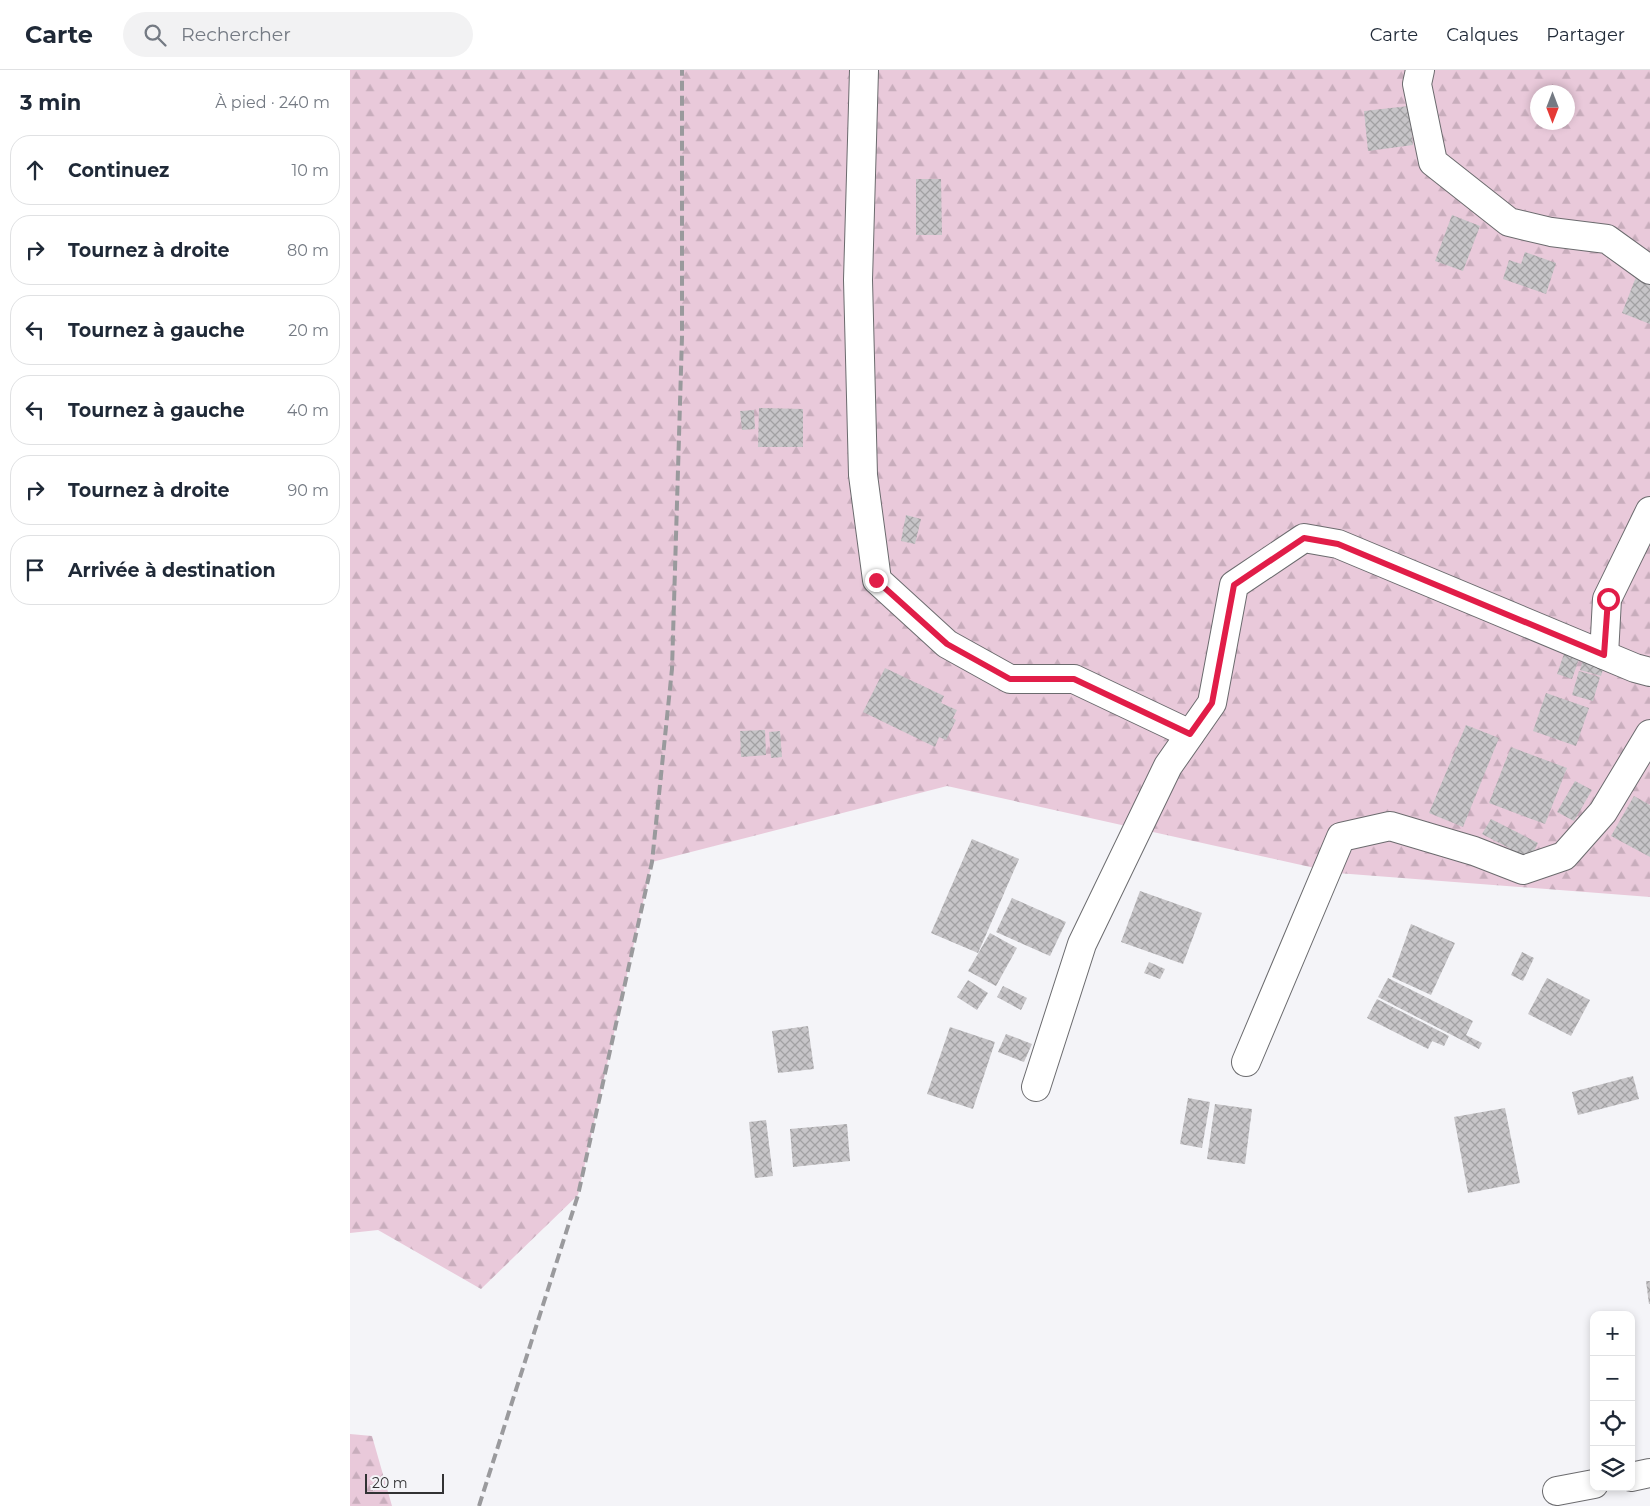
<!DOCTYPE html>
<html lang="fr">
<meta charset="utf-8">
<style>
body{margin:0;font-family:Montserrat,sans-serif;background:#f2f2f3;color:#1f2937}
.controls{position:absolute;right:15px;bottom:15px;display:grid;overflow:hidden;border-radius:10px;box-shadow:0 2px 8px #0003}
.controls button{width:45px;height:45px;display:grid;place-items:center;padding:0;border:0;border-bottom:1px solid #e0e1e3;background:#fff;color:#1f2937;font:25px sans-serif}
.compass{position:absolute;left:1180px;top:15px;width:45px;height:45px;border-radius:50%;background:#fff;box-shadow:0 2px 8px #0003;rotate:180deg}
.scale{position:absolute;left:15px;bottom:12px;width:79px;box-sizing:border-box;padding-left:5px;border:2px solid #323234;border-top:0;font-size:14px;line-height:18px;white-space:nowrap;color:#323234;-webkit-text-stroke:4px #f4f4f8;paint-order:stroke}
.stop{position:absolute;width:15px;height:15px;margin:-11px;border:4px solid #e11d48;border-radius:50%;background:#fff}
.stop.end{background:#e11d48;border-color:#fff;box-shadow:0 1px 5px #0008}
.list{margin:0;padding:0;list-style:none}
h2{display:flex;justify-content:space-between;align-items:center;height:65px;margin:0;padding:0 20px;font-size:21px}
h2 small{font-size:16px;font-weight:400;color:#747a83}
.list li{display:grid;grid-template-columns:32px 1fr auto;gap:15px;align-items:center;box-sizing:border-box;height:70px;margin:0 10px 10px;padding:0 10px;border:1px solid #e0e1e3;border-radius:20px}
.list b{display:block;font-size:19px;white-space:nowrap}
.list em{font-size:16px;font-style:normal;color:#747a83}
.icon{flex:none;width:28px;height:28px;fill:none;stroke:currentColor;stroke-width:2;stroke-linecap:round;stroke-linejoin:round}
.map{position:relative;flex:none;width:1300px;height:1436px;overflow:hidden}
header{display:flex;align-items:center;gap:30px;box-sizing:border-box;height:70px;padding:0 25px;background:#fff;border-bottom:1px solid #e0e1e3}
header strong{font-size:24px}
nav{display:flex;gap:28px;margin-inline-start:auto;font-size:18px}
.search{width:350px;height:45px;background:#f2f2f3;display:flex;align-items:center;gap:12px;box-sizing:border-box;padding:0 18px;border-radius:28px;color:#747a83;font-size:19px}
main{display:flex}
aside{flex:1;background:#fff}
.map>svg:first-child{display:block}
.forest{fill:url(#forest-firs);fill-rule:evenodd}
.building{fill:url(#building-cross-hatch)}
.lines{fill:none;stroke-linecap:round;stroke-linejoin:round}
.minor-casing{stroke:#6b6b6e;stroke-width:30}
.minor{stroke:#fff;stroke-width:28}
.rail{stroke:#9a9a9d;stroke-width:4;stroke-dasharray:10 5;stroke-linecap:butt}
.route{stroke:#e11d48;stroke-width:6}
</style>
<header>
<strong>Carte</strong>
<div class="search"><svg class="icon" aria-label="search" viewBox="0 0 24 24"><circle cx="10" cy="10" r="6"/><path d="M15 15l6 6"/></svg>Rechercher</div>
<nav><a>Carte</a><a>Calques</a><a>Partager</a></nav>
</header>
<main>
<aside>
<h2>3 min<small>À pied · 240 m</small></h2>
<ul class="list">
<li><svg class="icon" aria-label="ahead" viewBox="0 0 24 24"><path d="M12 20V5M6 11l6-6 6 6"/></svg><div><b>Continuez</b></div><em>10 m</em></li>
<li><svg class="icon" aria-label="right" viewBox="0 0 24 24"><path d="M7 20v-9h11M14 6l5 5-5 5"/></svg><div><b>Tournez à droite</b></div><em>80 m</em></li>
<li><svg class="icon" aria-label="left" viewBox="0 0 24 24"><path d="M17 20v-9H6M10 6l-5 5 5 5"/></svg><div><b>Tournez à gauche</b></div><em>20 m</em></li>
<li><svg class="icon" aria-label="left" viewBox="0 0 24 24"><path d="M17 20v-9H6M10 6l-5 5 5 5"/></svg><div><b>Tournez à gauche</b></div><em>40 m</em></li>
<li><svg class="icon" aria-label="right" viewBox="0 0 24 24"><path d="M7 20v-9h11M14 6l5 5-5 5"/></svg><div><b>Tournez à droite</b></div><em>90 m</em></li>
<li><svg class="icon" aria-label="arrive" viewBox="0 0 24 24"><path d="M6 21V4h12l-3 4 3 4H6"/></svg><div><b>Arrivée à destination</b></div></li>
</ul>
</aside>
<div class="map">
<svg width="1300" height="1436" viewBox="0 0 1300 1436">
<defs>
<pattern id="forest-firs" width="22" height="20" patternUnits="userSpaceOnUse" patternTransform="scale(1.25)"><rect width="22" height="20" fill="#e9c9da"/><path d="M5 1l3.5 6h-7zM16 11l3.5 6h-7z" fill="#c8adbc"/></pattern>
<pattern id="building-cross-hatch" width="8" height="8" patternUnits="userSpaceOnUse" patternTransform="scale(1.25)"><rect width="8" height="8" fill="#c7c5c8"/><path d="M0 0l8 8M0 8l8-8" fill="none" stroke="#a2a1a3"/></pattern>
</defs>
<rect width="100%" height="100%" fill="#f4f4f8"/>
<g class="forest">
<path d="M0,0H1300V827L987,803L597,716L302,792L228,1125L131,1219L28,1160L0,1163ZM1188,22H1218V52H1188Z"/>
<path d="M0,1364L22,1366L42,1436H46H0Z"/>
</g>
<g class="building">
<path d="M1059,36L1063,75L1018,81L1014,41Z"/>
<path d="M566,109H591L592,165H566Z"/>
<path d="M1102,145L1130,156L1113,201L1085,191Z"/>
<path d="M1175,182L1206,193L1196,224L1153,209L1159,190L1171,194Z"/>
<path d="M1286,207L1300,213V254L1272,243Z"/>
<path d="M409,338L453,339V377H408Z"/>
<path d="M404,340L405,359L392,360L390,341Z"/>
<path d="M556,445L571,449L565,474L551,471Z"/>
<path d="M1215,581L1230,586L1222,609L1207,604Z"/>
<path d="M1235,583L1256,589L1251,606L1230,600Z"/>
<path d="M535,598L594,626L591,633L607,640L603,648L606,650L596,670L589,667L585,677L513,642Z"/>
<path d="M1229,601L1250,607L1243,631L1222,625Z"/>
<path d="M1196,623L1239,638L1226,676L1183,661Z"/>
<path d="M1116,655L1149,668L1113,757L1079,743Z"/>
<path d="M415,660L416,685L391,687L390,661Z"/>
<path d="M430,661L432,687L421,688L419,662Z"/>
<path d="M1161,677L1217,698L1195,754L1139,733Z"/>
<path d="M1225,711L1242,720L1224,751L1207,742Z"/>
<path d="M1284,726L1300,735V787L1261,766Z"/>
<path d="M1141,749L1188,773L1180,789L1132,764Z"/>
<path d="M622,769L669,789L628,883L581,863Z"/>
<path d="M790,821L852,843L833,894L771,872Z"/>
<path d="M662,828L716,852L700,886L646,862Z"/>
<path d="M1061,854L1105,873L1081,925L1042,907Z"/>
<path d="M640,863L667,878L646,916L618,901Z"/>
<path d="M1172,882L1184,888L1173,911L1161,905Z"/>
<path d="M799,892L815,899L810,909L794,903Z"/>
<path d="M1038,908L1123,951L1116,965L1132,973L1129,979L1028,927Z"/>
<path d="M1197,908L1240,930L1221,966L1178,944Z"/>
<path d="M618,910L638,923L627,940L607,927Z"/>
<path d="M653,916L677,928L671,940L647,927Z"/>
<path d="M1027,929L1099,966L1094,976L1082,971L1078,979L1017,948Z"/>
<path d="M458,956L464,999L428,1003L422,961Z"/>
<path d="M600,957L645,972L623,1039L577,1024Z"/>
<path d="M656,964L682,974L674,992L648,982Z"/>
<path d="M1283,1006L1289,1029L1228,1045L1222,1022Z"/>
<path d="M838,1028L860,1032L852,1078L830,1074Z"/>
<path d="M865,1034L902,1039L895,1094L857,1089Z"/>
<path d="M1155,1038L1170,1113L1118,1123L1104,1047Z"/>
<path d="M416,1050L423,1106L405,1108L399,1052Z"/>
<path d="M497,1054L500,1091L443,1097L440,1059Z"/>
<path d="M1296,1211H1300V1234H1299Z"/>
</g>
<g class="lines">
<g class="minor-casing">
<g id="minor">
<path d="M514,0L508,210L513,405L527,510L597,574L660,609H724L840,664"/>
<path d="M1070,0L1067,14L1083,92L1159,152L1201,162L1257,169L1300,200"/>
<path d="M1254,585L1257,529L1300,441"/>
<path d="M896,992L991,767L1040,756L1124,781L1173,800L1214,786L1253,742L1300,664"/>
<path d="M686,1017L732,874L818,696L862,633L884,515L954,468L988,474L1285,598L1300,602"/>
<path d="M1281,1407L1300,1403"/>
<path d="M1207,1421L1244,1414"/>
</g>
</g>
<use href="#minor" class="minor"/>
<path class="rail" d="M129,1436L228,1125L302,792L322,599L332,267V0"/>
</g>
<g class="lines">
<path class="route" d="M526,510L597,574L660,609H724L840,664L862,633L884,515L954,468L988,474L1254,585L1258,529"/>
</g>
</svg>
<div class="controls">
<button>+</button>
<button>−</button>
<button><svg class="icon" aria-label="locate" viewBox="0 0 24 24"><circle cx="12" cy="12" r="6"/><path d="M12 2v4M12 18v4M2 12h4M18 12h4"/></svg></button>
<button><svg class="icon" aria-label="layers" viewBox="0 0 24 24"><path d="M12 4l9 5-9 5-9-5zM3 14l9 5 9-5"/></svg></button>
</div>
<svg class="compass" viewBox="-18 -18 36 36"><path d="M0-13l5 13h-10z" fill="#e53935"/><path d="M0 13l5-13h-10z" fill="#747a83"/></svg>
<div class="scale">20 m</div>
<div class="stop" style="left:1258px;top:529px"></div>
<div class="stop end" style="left:526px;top:510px"></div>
</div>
</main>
